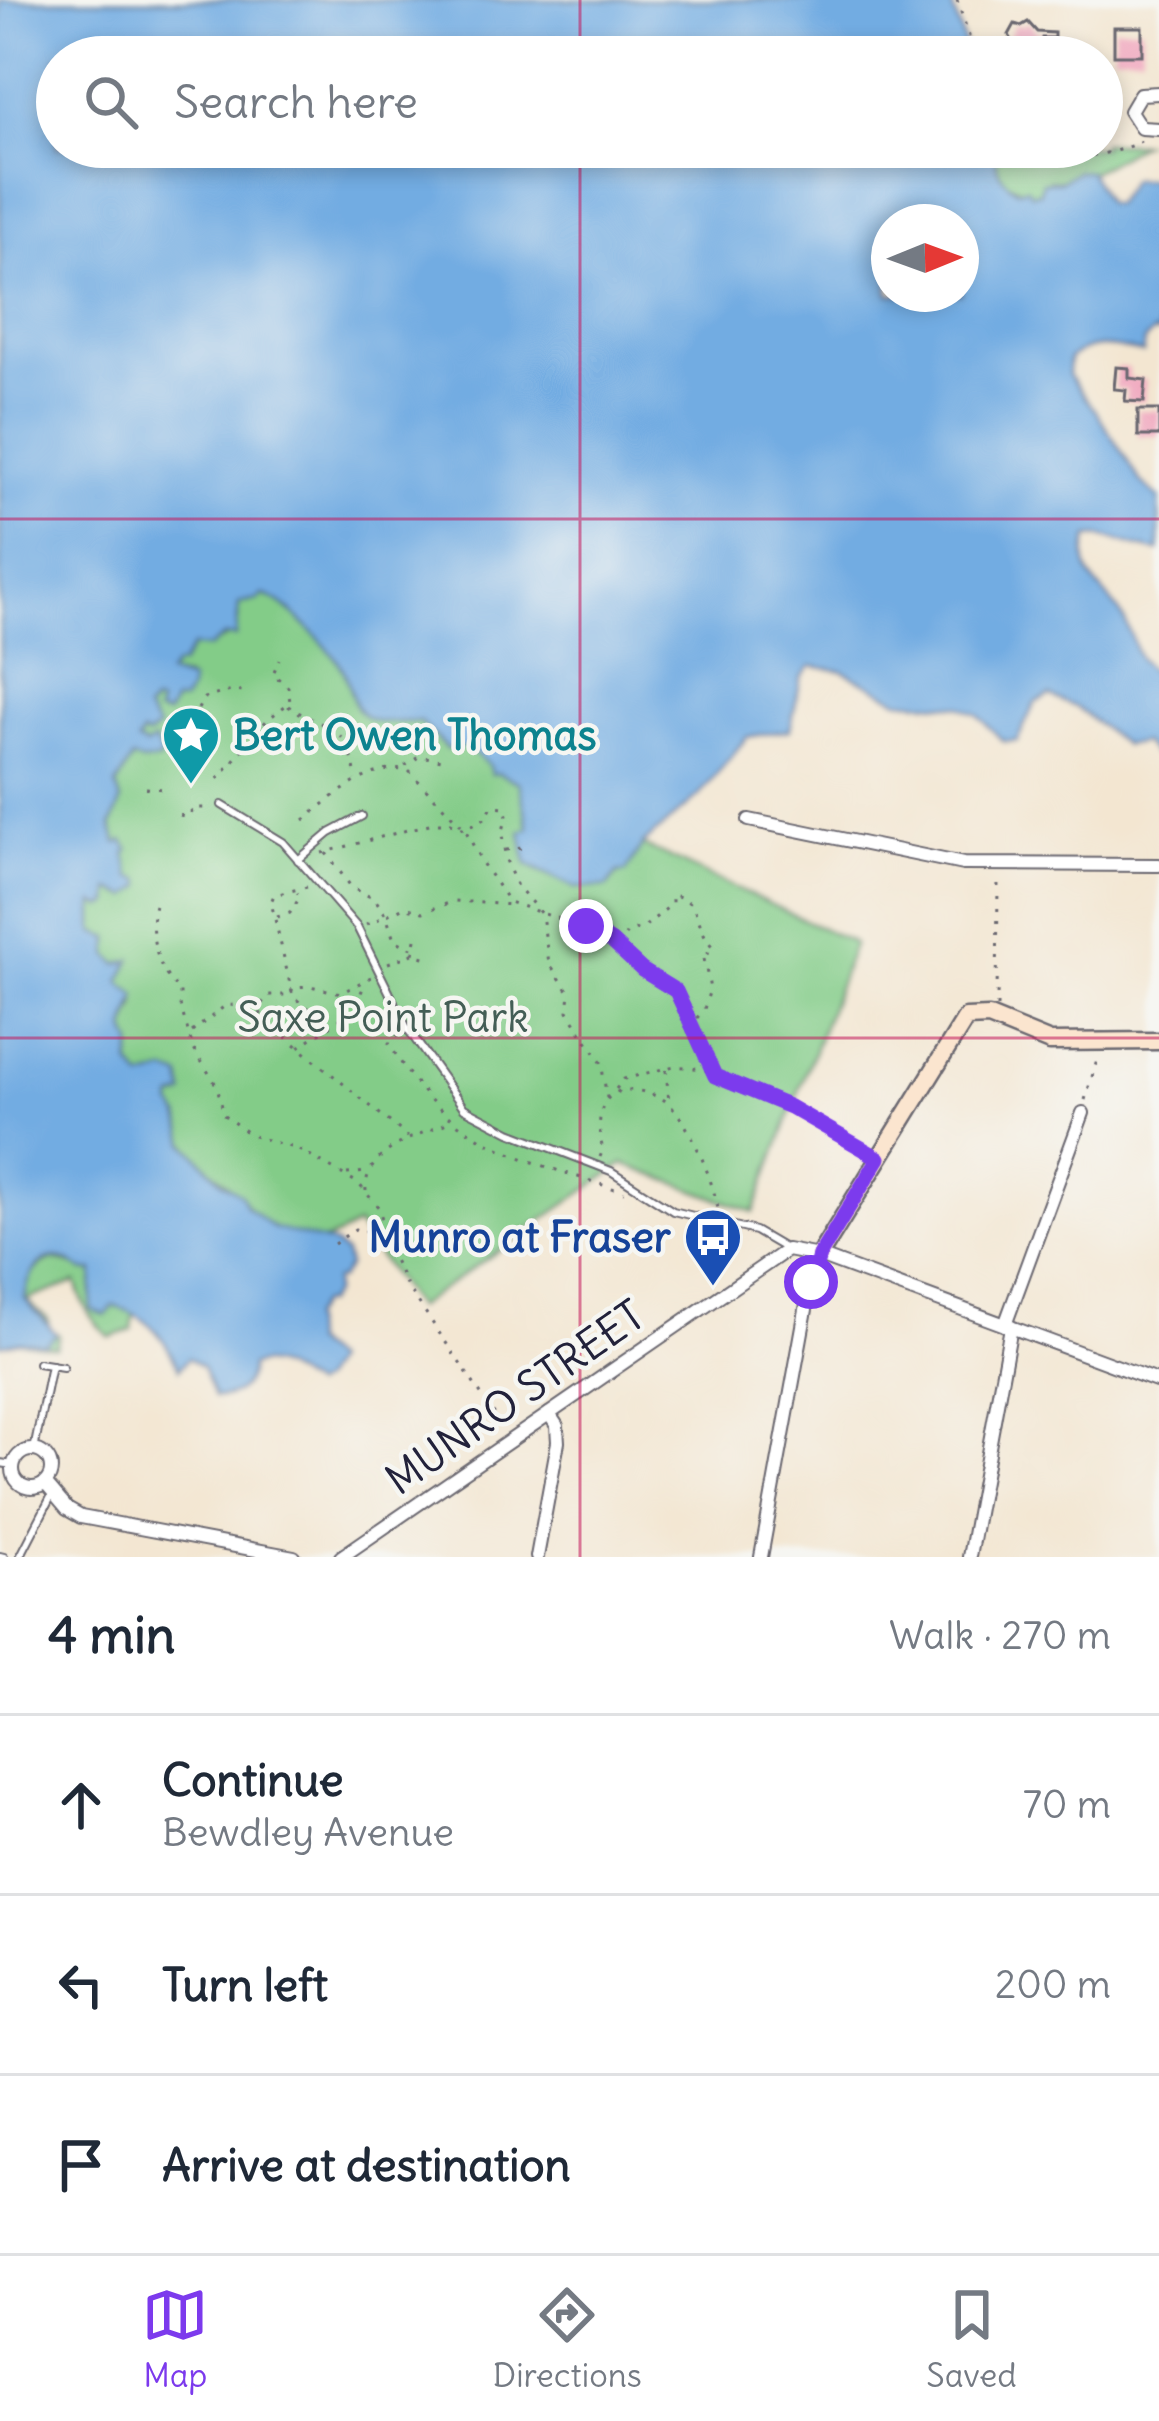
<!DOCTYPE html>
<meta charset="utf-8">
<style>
body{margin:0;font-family:Delius,sans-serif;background:#f2f2f3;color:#1f2937}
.compass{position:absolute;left:871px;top:204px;width:108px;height:108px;border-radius:50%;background:#fff;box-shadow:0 6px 18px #0003;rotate:89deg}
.stop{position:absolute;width:36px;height:36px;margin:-27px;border:9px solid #7c3aed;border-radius:50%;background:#fff}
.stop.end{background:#7c3aed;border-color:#fff;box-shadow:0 3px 12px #0008}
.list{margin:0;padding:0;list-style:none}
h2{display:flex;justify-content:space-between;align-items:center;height:156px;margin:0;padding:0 48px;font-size:51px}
h2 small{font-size:39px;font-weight:400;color:#747a83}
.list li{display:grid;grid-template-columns:78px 1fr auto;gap:36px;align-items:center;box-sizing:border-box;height:180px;padding:0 48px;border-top:3px solid #e0e1e3}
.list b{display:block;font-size:45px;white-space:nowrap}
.list p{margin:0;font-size:39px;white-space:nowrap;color:#747a83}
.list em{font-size:39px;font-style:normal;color:#747a83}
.icon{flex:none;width:66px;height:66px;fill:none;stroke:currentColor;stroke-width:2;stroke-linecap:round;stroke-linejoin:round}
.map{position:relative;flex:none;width:1159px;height:1557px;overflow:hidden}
.search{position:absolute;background:#fff;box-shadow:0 6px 18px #0003;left:36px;right:36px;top:36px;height:132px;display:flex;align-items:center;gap:30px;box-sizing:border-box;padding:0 42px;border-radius:66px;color:#747a83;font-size:45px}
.sheet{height:696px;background:#fff}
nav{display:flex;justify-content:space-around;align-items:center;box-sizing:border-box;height:168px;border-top:3px solid #e0e1e3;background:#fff;font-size:33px;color:#747a83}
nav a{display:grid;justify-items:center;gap:6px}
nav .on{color:#7c3aed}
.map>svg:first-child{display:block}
.green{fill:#83cc88;stroke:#527762;stroke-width:3}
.water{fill:#72ace2;stroke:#4a678e;stroke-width:3;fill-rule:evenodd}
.building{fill:#f1acc1}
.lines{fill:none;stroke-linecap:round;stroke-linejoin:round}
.lane-casing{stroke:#6b6770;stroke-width:10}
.street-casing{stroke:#6b6770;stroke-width:16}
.secondary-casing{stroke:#6b6770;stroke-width:21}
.path{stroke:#6b6770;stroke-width:3;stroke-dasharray:3 9;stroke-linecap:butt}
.lane{stroke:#fff;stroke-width:6}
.street{stroke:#fff;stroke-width:12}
.secondary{stroke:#fbe5cf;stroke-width:16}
.route{stroke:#7c3aed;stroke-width:15}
.grid{fill:none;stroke:#c2185b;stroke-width:3;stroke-opacity:0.55}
.labels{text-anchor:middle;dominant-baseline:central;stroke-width:9;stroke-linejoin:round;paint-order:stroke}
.culture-label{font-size:42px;font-weight:bold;fill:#0d838f;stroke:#f6f6f2;text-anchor:start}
.park-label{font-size:42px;fill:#445e56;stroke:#f6f6f2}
.transit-label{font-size:42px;font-weight:bold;fill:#164399;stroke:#f6f6f2;text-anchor:end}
.street-label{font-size:42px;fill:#22223b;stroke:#f6f6f2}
</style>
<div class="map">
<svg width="1159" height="1557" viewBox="0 0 1159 1557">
<rect width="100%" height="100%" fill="#f6f6f2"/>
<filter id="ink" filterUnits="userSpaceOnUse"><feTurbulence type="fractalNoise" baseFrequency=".00833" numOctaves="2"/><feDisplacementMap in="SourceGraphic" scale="24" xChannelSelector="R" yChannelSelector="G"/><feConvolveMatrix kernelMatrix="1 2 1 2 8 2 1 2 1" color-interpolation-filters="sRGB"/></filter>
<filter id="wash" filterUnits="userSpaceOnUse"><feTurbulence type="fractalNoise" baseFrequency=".004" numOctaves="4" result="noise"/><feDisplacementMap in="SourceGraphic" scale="48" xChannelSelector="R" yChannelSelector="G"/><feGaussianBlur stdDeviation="2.7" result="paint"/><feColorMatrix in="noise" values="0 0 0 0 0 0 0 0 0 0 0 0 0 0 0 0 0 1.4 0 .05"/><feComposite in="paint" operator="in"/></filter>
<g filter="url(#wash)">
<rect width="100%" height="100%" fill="#f3e6d1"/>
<g class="green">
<path d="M1102,143H1142C1115,158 1082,184 1049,180L1040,192L1031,194L1001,179L994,157L996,147H1102Z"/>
<path d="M263,595C283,597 333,651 343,669C351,684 350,707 366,717C381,726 403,720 421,722L447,749L468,747L498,773L519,783L529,828L527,864C552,881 577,883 607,887C618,871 633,863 642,845L854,943L754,1212L624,1164L415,1308L357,1225C347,1231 333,1240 320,1241C293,1241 255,1222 243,1199C231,1188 186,1148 183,1136C179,1123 177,1113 171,1099L180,1097L167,1072L142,1079L130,1064L133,1044L126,1029L136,1004L119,983L129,961L118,965L109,955L110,938L94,932L91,908L110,890L124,895L136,879L131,877L111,827L121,801L116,786L132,758L142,762L158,760L138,741L146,711L153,703L170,708L185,678L167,675L176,665H181L192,647C206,645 229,643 237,625C239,618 238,611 239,604L258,600Z"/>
<path d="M53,1259L93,1270L91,1309L114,1306L134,1312L132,1330L110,1337C89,1319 83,1306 76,1282L26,1300L48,1319L49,1329L59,1335L56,1347L19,1341L45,1344L55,1333L48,1329L44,1316L25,1299C27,1276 32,1268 53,1259Z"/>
</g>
<path class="water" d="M0,0H950L969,57H57V147H996C993,167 1001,179 1017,190L1027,188L1031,194L1040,192L1042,182L1061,181L1076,171H1089L1106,203L1114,204L1131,179H1159V225L1151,257L1159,279V333L1154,332L1144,341L1143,353C1117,348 1091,340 1069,359L1068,375L1098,414L1141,482L1159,498V551C1134,550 1111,533 1089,537C1074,580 1109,589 1125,621C1140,649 1127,652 1159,677V761L1143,743L1124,745L1077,708L1050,696L1035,703L1017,741H1003L977,714L959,706L899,700L843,671L811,666L801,678L790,730L747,737L699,796L642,845L626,872L617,873L607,887L575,888L527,864L521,832L529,828L519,783L498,773L491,774L489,766L468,747L448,749L420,722C402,720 381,727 366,717C350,706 351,685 343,669C334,652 282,597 263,595L258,600L239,604L236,637L225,636L209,648L192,647L181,665H176L168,674L190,681L189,691L183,702H174L167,715L157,713L159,705L153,703L146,711L158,728L147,737L142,734L138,742L146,746L154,741L161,754L158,760L142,762L132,759L116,786L121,802L111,826L117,843L124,841L129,850L126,854L131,877L141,880L143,886L129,897L111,890L110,904L103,907L94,903V932L110,938L109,955L118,964L131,960L120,982L137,995L126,1029L133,1044L130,1064L142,1079L167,1072L182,1077L185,1095L174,1098L172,1103L180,1116L186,1143L223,1183L241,1194L246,1206L273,1228L334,1244L345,1253L348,1266L340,1279L334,1280L333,1293L325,1304L320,1303L310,1318L311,1343L332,1361L320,1382L311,1387C291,1374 274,1359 250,1366C249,1387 235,1398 214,1397L202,1367L188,1358L179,1369C165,1338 150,1316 114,1306L106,1315L91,1310L93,1271C79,1272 79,1266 68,1261C40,1249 27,1278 25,1299L56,1334L45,1344L19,1341L0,1345ZM889,222H961V294H889Z"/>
<g id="blocks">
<g class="building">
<path d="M1028,22L1037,32L1054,33V38H1042L1040,49L1035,51L1026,43L1019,52L1009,35L1015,24L1021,26Z"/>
<rect x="1114" y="27" width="28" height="28"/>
<path d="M1050,41H1070V57H1052Z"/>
<path d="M1116,367L1129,368V378L1146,380L1144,402L1125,401L1126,390L1114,389Z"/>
<rect x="1138" y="410" width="21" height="26"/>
</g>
</g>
</g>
<g filter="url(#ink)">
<use href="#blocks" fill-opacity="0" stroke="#6b6770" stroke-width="3"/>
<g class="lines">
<g class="lane-casing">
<g id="lane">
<path d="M222,805L283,842L357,927L407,1028L464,1108L510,1132L611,1171L673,1211L755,1231L784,1248"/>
<path d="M298,860L330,833L362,816"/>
<path d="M38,1363L63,1367"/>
<path d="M34,1450L51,1365"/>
<path d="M0,1463L14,1465"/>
<path d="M0,1556L4,1557"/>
<path d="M20,1557L53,1493"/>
</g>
</g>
<g class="street-casing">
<g id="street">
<path d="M1159,93L1140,94L1130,111L1141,128L1159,129"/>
<path d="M749,820L963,864L1159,865"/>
<path d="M1005,1325L1083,1113"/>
<circle cx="32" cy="1469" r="19"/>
<path d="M45,1483L67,1509L81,1517L294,1557"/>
<path d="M341,1557L787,1250L819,1256L1159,1382"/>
<path d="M537,1557L558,1442L557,1426L549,1414"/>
<path d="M761,1557L811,1282L819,1256"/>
<path d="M969,1557L1011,1327"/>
</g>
</g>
<g class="secondary-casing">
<path id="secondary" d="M819,1256L966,1018L989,1017L1050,1042L1159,1041"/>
</g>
<g class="path">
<path d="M957,0L976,57"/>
<path d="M1010,147C1045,162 1106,160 1141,141"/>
<path d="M288,706C330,733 349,722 356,780"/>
<path d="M191,751L187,750L185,740L192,720L204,698L231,691L246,692"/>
<path d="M405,766L420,756L442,760"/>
<path d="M218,779L267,720L290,702L288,687L273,674L279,659"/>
<path d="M146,788L169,789"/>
<path d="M180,815L186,817L196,808H208"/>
<path d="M304,820C332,798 370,762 409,771L465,829L482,863L509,902L601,933L642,971L676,991L715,1076"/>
<path d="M506,850L522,848"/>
<path d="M322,853L433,823H451L465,829L485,818L492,806L504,807L507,815L502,835L506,860L515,883L542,915L549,963L570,993L568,1011L601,1062L607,1098"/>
<path d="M326,853L352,888L375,899L386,915L394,940L412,948"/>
<path d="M307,887L274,895L271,902L293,997L332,1025"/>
<path d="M155,905C147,929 158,977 180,989V1005L193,1048L217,1086L224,1115L250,1135L297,1149L358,1183L379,1208L391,1254L406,1284L506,1431"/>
<path d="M277,917L290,913L300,897L297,893"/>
<path d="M366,925L404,907L423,912L455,901L512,905"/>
<path d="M416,939L413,954L428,958"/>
<path d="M618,946L628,932L643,928L672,904V895C702,899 695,929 713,947L710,953L703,954L710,989L704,1009L693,1023"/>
<path d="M388,963L413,954"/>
<path d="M371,977L341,993L310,986L294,987L289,995H268L260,1006L261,1016L408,1137"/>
<path d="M997,1007L998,878"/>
<path d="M341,1018L347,1021L348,1012"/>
<path d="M192,1032L226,1005L260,1006"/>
<path d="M399,1034L389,1043C448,1147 518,1156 624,1192"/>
<path d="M299,1047C325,1027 355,1018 364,984"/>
<path d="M666,1070L669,1102"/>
<path d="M616,1089L624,1079L674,1066L704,1069L726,1083L790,1107L867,1151"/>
<path d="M1085,1100L1098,1057"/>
<path d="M600,1157L603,1150C594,1116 601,1081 644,1092C653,1095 662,1097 669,1104C692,1126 714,1183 719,1214"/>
<path d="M347,1174L367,1172"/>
<path d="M366,1191C363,1151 419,1135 449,1122"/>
<path d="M334,1244L355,1229L363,1232L385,1225"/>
</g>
<use href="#lane" class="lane"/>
<use href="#street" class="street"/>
<use href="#secondary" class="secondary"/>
</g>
</g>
<g class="lines" filter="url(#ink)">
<path class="route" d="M586,926L612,942L642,970L676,991L715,1076L790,1107L879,1158L819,1256L811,1282"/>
</g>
<path class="grid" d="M580,0V57M580,147V1557M0,519H1159M0,1038H1159"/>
<defs>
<g id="sight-pin" transform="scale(3)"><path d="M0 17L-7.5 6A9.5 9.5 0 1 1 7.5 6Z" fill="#0f9aa8" stroke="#f6f6f2"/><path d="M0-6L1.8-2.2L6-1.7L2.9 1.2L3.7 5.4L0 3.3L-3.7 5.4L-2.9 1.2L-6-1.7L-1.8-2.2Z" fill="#fff"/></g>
<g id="bus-pin" transform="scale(3)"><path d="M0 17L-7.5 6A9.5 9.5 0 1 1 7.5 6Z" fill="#1a4fb4" stroke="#f6f6f2"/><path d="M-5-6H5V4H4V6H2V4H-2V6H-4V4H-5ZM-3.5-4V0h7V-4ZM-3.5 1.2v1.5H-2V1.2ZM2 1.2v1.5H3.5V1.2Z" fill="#fff"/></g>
</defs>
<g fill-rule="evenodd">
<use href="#sight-pin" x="191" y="735"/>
<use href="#bus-pin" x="713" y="1237"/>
</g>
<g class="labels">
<g class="culture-label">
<text x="233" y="735">Bert Owen Thomas</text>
</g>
<g class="park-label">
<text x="383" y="1017">Saxe Point Park</text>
</g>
<g class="transit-label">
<text x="671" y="1237">Munro at Fraser</text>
</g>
<g class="street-label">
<text transform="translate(515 1397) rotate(-35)">MUNRO STREET</text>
</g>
</g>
</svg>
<svg class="compass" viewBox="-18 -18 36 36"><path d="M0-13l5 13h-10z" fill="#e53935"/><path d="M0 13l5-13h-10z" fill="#747a83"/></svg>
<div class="stop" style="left:811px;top:1282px"></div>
<div class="stop end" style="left:586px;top:926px"></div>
<div class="search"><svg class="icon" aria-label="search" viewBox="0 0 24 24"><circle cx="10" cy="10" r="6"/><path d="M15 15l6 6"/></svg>Search here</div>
</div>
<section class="sheet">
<h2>4 min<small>Walk · 270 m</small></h2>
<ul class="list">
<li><svg class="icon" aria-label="ahead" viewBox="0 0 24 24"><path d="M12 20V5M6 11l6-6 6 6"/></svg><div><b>Continue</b><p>Bewdley Avenue</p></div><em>70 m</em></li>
<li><svg class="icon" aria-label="left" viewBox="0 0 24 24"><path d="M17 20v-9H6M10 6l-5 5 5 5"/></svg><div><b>Turn left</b></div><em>200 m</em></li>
<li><svg class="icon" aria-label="arrive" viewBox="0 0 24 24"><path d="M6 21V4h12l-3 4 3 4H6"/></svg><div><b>Arrive at destination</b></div></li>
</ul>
</section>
<nav>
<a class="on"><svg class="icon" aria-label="map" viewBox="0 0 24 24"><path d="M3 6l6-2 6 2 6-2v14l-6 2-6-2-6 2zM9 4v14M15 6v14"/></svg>Map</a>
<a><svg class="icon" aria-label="directions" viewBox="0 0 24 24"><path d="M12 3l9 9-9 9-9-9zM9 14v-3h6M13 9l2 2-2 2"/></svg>Directions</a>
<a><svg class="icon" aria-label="saved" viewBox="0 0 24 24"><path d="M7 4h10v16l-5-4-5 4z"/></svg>Saved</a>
</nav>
